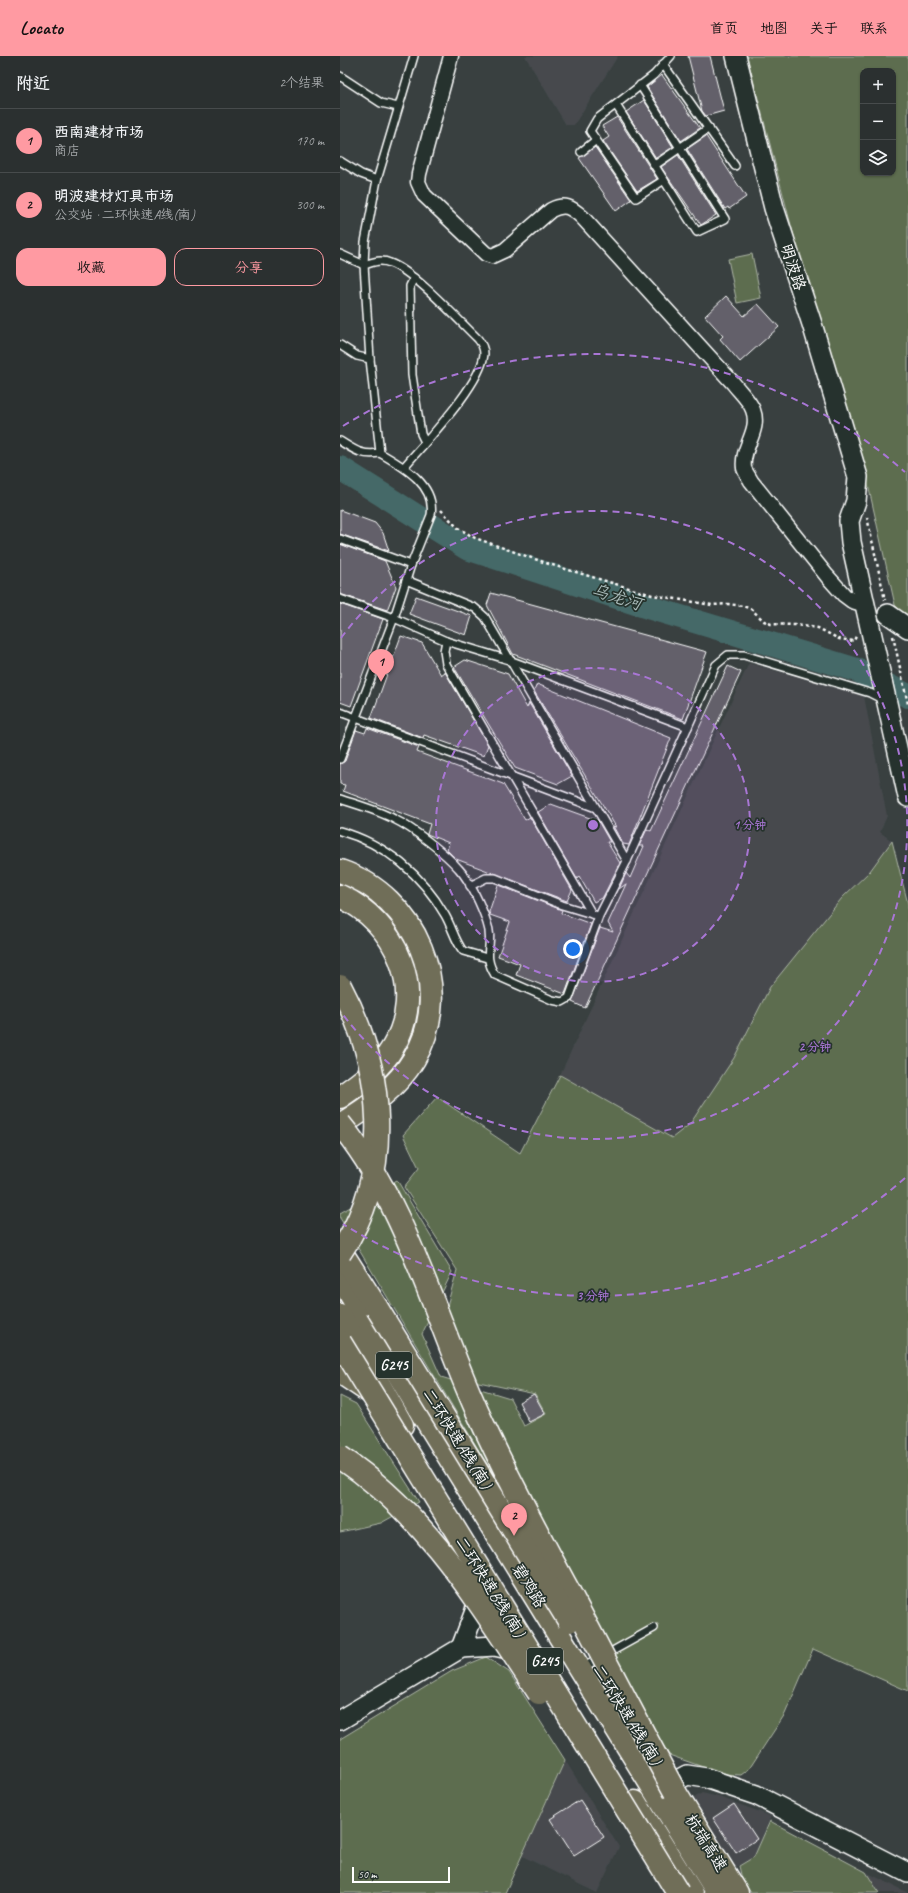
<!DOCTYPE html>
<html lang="zh">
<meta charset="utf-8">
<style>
body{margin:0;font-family:Caveat,"LXGW WenKai TC",sans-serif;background:#333838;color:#f1f3f6}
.controls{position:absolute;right:12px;top:12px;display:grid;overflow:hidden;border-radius:8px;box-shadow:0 1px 3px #0004}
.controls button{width:36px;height:36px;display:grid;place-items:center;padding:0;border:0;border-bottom:1px solid #474b4c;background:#2b3030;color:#f1f3f6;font:20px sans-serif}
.scale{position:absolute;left:12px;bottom:10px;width:98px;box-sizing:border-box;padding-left:4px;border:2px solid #fff;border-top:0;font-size:11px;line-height:14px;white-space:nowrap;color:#fff;-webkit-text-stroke:3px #26332d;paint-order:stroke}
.you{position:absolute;left:233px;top:893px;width:14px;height:14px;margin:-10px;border:3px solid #fff;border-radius:50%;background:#1a73e8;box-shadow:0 0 0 6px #1a73e833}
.badge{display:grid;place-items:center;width:26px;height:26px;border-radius:50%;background:#ff9aa2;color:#111;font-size:13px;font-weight:700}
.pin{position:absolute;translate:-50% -33px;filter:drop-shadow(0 1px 2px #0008)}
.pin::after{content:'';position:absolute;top:21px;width:14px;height:12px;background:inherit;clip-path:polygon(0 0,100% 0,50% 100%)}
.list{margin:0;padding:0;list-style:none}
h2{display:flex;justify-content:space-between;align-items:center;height:52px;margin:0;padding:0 16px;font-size:17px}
h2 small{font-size:13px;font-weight:400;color:#a6a9ab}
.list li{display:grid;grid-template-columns:26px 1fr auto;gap:12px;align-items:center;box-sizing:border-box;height:64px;padding:0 16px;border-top:1px solid #474b4c}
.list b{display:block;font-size:15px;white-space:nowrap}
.list p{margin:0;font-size:13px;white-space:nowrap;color:#a6a9ab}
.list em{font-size:13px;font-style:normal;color:#a6a9ab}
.actions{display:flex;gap:8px;padding:12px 16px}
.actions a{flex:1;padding:9px 0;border:1px solid #ff9aa2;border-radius:12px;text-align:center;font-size:14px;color:#ff9aa2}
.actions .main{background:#ff9aa2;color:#111}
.icon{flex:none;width:22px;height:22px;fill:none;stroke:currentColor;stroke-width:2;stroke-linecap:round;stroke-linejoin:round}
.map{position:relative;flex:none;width:568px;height:1837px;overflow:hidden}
header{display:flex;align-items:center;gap:24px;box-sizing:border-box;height:56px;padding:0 20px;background:#ff9aa2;color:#111}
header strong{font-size:19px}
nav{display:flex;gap:22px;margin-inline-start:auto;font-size:14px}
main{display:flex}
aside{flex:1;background:#2b3030}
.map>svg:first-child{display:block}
.built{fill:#464a4d}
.green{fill:#5d6d4f;stroke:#aeb6a7;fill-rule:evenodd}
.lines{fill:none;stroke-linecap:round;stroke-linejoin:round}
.river{stroke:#446967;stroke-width:24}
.building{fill:#64606b;stroke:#fff}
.lane-casing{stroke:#fff;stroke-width:10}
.street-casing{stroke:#fff;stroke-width:17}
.secondary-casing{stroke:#fff;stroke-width:22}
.primary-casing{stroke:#fff;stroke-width:25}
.highway-casing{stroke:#fff;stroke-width:25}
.path{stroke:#fff;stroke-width:2.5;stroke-dasharray:3 3;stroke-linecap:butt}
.lane{stroke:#26332d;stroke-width:7}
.street{stroke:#26332d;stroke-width:14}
.secondary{stroke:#26332d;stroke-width:19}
.primary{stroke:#706e59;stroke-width:22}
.highway{stroke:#706e59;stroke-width:22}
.highway-bridge-casing{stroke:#fff;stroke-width:25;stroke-linecap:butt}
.highway-bridge{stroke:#706e59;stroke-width:22}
.ring{fill:none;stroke:#a976d5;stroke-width:2;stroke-dasharray:7 5}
.labels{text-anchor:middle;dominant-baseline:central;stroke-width:3.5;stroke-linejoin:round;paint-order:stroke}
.shield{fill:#26332d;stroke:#bec2c0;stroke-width:1}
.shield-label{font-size:15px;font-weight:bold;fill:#fff}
.street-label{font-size:16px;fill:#fff;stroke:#26332d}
.water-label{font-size:17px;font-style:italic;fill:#abbcbb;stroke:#26332d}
.centre{fill:#a976d5;stroke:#26332d;stroke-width:2}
.ring-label{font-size:12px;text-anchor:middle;font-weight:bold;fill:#a976d5;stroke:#26332d;stroke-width:3.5;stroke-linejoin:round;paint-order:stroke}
</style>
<header>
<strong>Locato</strong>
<nav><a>首页</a><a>地图</a><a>关于</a><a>联系</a></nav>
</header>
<main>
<aside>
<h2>附近<small>2个结果</small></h2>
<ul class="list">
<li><span class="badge">1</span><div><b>西南建材市场</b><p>商店</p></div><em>170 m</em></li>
<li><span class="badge">2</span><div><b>明波建材灯具市场</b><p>公交站 · 二环快速A线(南)</p></div><em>300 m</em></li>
</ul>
<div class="actions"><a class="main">收藏</a><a>分享</a></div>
</aside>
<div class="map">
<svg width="568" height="1837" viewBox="0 0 568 1837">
<rect width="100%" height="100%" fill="#394040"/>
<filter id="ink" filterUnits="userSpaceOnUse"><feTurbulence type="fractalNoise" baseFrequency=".025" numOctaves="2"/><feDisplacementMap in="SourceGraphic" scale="8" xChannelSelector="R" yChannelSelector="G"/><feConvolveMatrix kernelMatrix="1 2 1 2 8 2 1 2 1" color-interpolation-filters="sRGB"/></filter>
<g filter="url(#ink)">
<g class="built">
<path d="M185,0H278L234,69H226Z"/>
<path d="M409,607L524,640L547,760L540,776L552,785L530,815L502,842L350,1068L332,1082L220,1019Z"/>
<path d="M225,1704L279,1791L257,1837L182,1800Z"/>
<path d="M362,1737L379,1741L431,1760L414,1801L396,1811L354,1742Z"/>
<path d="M526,1816L568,1837H539Z"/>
</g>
<g class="green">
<path d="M407,0H568V562L555,549L529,433L502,341L477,269ZM523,15H553V117H523Z"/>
<path d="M412,198L421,242L397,247L388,203Z"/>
<path d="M552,785L568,848V1635L473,1593L445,1658L409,1713L401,1719L383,1718L329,1699L147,1408L0,1162V1157L57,1124L112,1216L82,1278L101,1321L170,1342L184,1370L206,1358L195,1338L134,1325L105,1257L117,1214L64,1131L79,1112L63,1079L97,1041L180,1097L220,1019L332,1082L350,1068L394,1002L430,931L502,842L530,815Z"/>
<path d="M0,1340L16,1348L79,1446L41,1467L0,1476Z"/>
<path d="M146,1601L169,1616L225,1704L165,1837H0V1683L112,1615Z"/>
<path d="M430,1765L526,1816L539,1837H411L402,1823L399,1810L414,1801Z"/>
</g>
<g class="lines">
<path class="river" d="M0,412L127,492L311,552L517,614L568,640"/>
</g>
<g class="building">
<path d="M348,0H370L384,55L366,60L362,55Z"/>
<path d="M322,19L360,72L341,85L307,31Z"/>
<path d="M304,44L333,91L316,102L286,56Z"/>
<path d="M277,61L317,123L297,135L263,85L269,81L262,70Z"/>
<path d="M366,80L406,141L389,153L388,151L385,153L347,93Z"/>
<path d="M255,91L291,144L276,155L239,102Z"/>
<path d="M338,99L376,159L361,169L321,111Z"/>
<path d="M386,240L404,260L418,248L439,271L400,306L380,283L383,280L365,260Z"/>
<path d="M0,454L35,467L43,477L49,495L0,478Z"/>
<path d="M0,488L45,505L56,531L47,554L0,538Z"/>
<path d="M151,537L367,596L343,663L173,598L147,549Z"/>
<path d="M76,540L132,560L126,579L69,558Z"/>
<path d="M0,548L43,563L11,650L0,646Z"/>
<path d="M61,580L82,587L101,619L105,616L148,689L144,700L84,679L83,682L31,662Z"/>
<path d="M125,604L168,618L187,652L189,647L232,720L218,728L175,712L114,611Z"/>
<path d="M388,610L401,616L245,952L232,946L260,872L273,876L268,867L286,828L279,833L286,817L290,822L304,790H299L307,773L311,775Z"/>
<path d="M197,628L331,682L289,789L283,788L273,770L276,771L194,635Z"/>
<path d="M27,672L79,691L77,696L163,728L185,764L190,761L232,834L227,845L116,803L107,794L109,787L87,778L90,768L3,735L5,729L0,728V708L5,705L16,674L25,677Z"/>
<path d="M211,748L258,765L270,786H267L280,807L263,841L254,846L239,820L237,823L198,756Z"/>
<path d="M158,829L222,854L221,857L251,868L225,938L176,919L180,908L158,900L170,866L150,859L149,856Z"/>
<path d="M194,1338L205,1358L189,1366L179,1346Z"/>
<path d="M240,1744L264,1781L234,1800L210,1763Z"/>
<path d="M394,1748L417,1783L396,1797L373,1762Z"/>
</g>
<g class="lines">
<g class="lane-casing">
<g id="lane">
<path d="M323,8L395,110"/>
<path d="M0,20L41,47L58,51"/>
<path d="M276,49L357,176L385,163L300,29"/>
<path d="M241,96L256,84"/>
<path d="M0,105L21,118L37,124"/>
<path d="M315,109L369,72"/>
<path d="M324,124L296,142L250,75L257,63L314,19L331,0"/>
<path d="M0,198L24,209C33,206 41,203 50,207C75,216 118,264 138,283C142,288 144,292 144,298C141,329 85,386 64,411"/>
<path d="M74,222L70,230L72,319L81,378L85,386"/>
<path d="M0,289L17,300L30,303"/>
<path d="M0,385C15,394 21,400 40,397"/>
<path d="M0,483L71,509"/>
<path d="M66,524L135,552L145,561L287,805"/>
<path d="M0,543L54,562L106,585L169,604L348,671"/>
<path d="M106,585L104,595L106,608L252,858"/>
<path d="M0,656L256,752"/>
<path d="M0,703L54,562L71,509L91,459C96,428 62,410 40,397L30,303L24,209L25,186L37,124L74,0"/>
<path d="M0,743C18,749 37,754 54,763C73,772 105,797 119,813C130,825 142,851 147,867C155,888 141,897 155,919L212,944L222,946L229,942L259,860L287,805L376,609L388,599H404L530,637L544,644"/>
<path d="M0,775C46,788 82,819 105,859C112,871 115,885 123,895L147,902"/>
<path d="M130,830L146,822H155L222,849L255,859"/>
<path d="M242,1612L314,1572"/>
</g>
</g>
<g class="street-casing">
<path id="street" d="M111,0L79,118L78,126L84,139L146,198L152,200L165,194L211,154C225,147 231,151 242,161L393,327C399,335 410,345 413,354C421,375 401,391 404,412C405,416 409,421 411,425L487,520L504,539L512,545L526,549"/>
</g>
<g class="secondary-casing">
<g id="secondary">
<path d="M396,0L434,152L472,268L518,421L516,445L509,465L511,486L568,741"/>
<path d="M548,558L568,572"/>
<path d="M121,1592L135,1555L139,1535"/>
<path d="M0,1664L121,1592L155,1590L180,1596"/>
<path d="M317,1735L347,1719L366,1722L416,1739L568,1817"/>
</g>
</g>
<g class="primary-casing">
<g id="primary">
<path d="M0,815C75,840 116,933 74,1003C57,1032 28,1052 0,1069"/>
<path d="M0,840C56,866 87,934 53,991C41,1012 20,1027 0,1041"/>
<path d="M0,1221L83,1359"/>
<path d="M0,1259L62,1369"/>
<path d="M0,1316L34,1339"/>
</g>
</g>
<g class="highway-casing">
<g id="highway">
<path d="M0,1194L37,1252"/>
<path d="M83,1359L378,1837"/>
<path d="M335,1736L397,1837"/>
<path d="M295,1746L352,1837"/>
</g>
</g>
<g class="path">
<path d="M101,454L118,472L135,482L209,508L312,539L372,549L388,548L403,550L411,553L424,565L431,568L455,569L478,572L499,583L514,585L516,580"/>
<path d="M527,461L545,544"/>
<path d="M553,580L568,648"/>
</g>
<use href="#lane" class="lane"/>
<use href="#street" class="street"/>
<use href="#secondary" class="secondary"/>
<use href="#primary" class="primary"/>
<use href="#highway" class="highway"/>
<g class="highway-bridge-casing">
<g id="highway-bridge">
<path d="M0,930C44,1012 55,1116 0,1197"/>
<path d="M0,1068C67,1149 94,1260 137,1355C164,1415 195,1472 226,1530C262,1598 298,1668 335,1736"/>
<path d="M37,1252L229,1565"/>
<path d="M0,1286L338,1837"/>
<path d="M0,1401C88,1459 142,1552 199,1637"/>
</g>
</g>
<use href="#highway-bridge" class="highway-bridge"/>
</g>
</g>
<circle cx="253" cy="769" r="157" fill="#a976d5" fill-opacity=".12"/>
<g class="ring">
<circle cx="253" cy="769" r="157"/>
<path d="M1 582A314 314 0 1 1 1 956"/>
<path d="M565 1122A471 471 0 0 1 3 1168M3 370A471 471 0 0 1 565 416"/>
</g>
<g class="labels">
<g class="shield">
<rect x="36" y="1296" width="36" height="26" rx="3"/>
<rect x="187" y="1592" width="36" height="26" rx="3"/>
</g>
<g class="shield-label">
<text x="54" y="1309">G245</text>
<text x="205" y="1605">G245</text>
</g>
<g class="street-label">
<text transform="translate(453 211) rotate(72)">明波路</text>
<text transform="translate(117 1383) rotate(58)">二环快速A线(南)</text>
<text transform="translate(189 1530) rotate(58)">碧鸡路</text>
<text transform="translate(150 1531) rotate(58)">二环快速B线(南)</text>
<text transform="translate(287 1659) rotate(58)">二环快速A线(南)</text>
<text transform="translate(366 1787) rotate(58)">杭瑞高速</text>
</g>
<g class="water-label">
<text transform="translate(277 541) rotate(18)">乌龙河</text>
</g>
</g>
<circle cx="253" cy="769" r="6" class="centre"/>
<g class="ring-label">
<text x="410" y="773">1 分钟</text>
<text x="475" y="995">2 分钟</text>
<text x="253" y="1244">3 分钟</text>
</g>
</svg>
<div class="controls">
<button>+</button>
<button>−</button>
<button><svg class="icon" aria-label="layers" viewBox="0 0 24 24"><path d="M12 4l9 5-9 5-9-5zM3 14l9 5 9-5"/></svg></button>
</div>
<div class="scale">50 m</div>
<div class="you"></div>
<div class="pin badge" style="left:41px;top:626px">1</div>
<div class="pin badge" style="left:174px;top:1480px">2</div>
</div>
</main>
